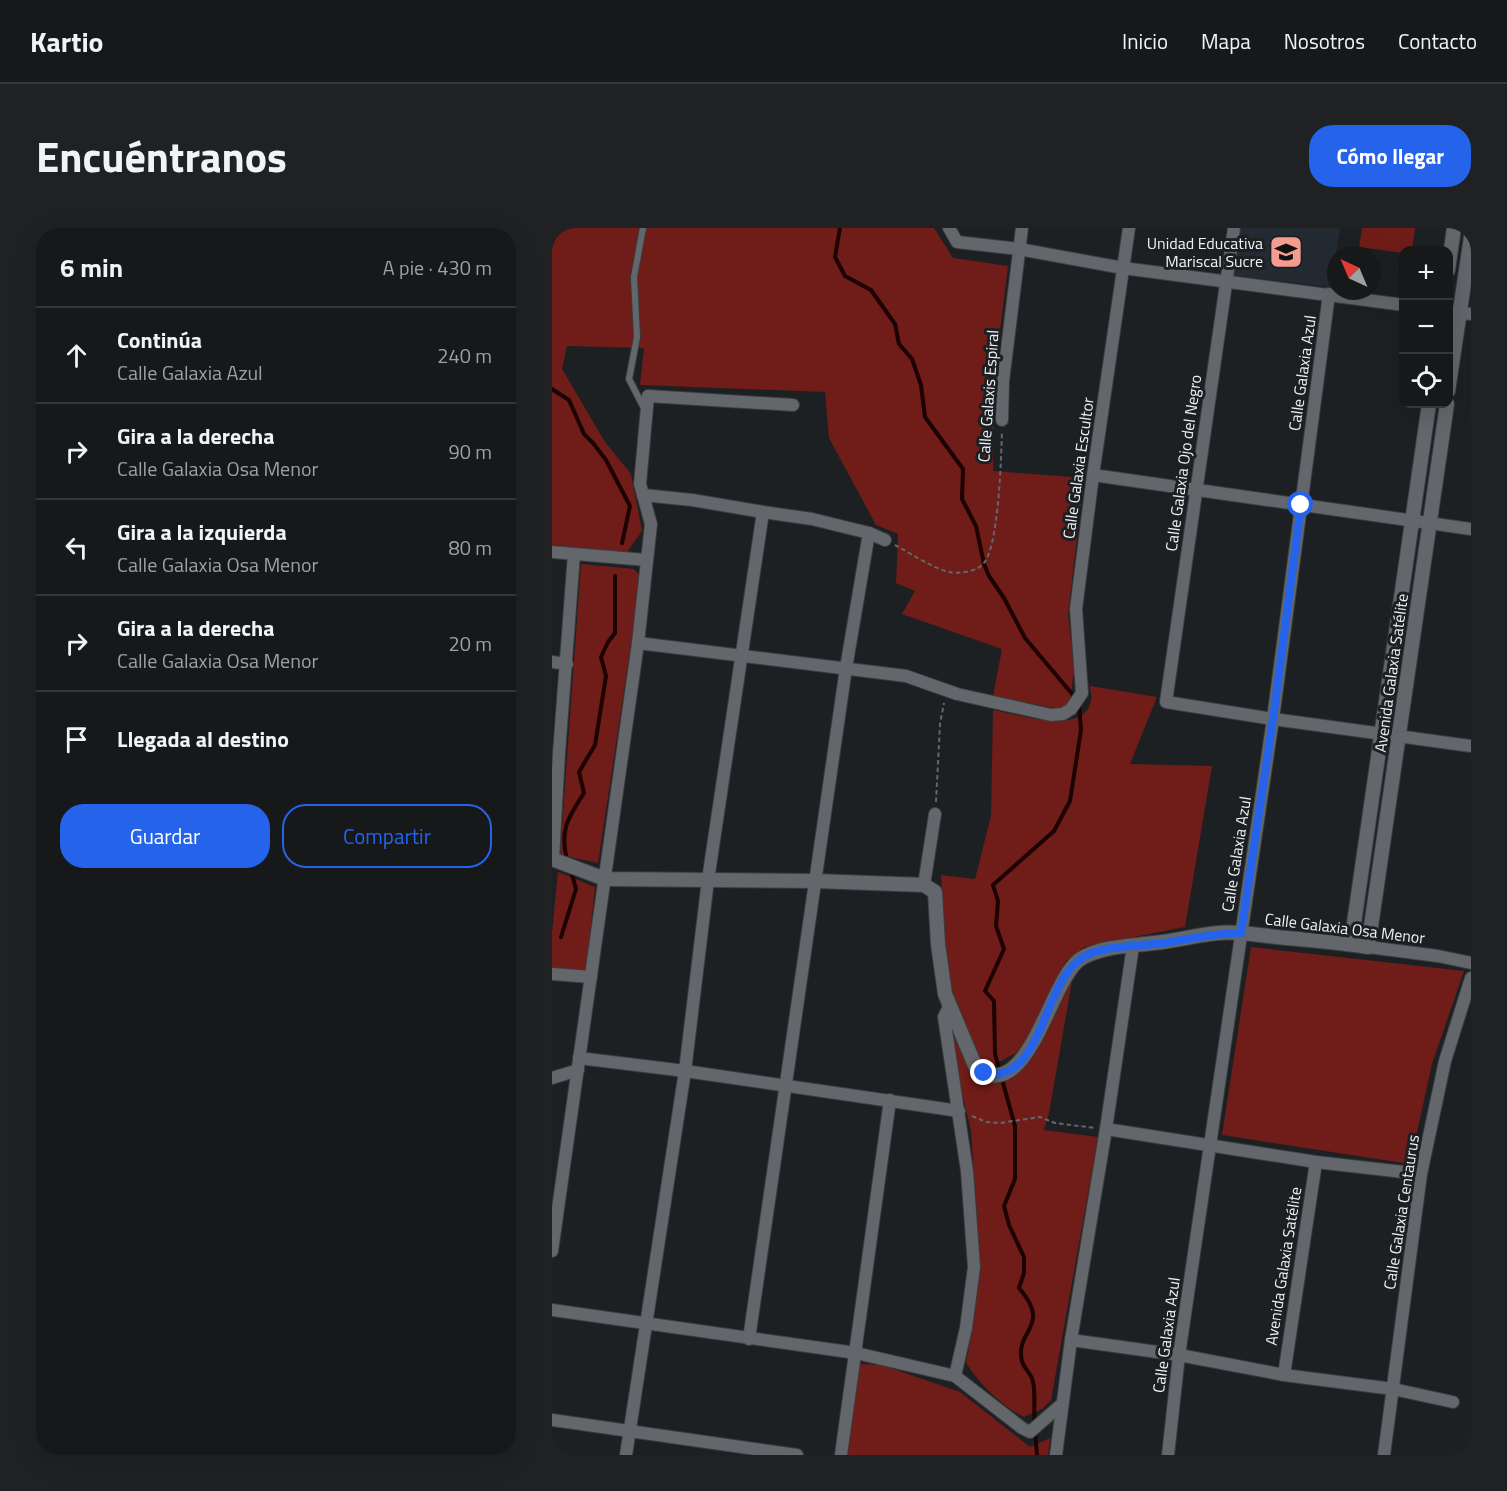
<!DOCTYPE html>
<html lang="es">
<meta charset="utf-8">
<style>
body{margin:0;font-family:"Titillium Web",sans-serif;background:#1f2123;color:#f1f3f6}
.controls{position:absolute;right:18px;top:18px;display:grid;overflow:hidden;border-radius:12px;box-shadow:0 6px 24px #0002}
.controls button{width:54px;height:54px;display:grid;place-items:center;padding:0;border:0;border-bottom:2px solid #353739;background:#16181a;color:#f1f3f6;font:30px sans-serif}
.compass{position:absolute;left:775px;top:18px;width:54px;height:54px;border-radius:50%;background:#16181a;box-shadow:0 6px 24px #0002;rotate:316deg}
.stop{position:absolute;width:18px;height:18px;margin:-14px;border:4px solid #2563eb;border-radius:50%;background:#fff}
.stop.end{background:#2563eb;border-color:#fff;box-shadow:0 2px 6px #0008}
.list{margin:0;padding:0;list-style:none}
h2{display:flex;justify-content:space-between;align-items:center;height:78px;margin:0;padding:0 24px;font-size:26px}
h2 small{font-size:20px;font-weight:400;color:#9ea0a2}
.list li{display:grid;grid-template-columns:39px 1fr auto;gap:18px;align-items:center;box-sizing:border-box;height:96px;padding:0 24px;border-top:2px solid #353739}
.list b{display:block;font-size:22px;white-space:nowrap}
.list p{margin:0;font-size:20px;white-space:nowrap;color:#9ea0a2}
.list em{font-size:20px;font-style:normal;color:#9ea0a2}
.actions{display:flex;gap:12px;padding:18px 24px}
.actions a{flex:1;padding:14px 0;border:2px solid #2563eb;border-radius:24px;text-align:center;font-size:21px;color:#2563eb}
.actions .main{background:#2563eb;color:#fff}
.icon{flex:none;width:33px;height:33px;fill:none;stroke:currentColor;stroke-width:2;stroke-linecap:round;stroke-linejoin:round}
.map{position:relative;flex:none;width:919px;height:1227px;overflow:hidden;border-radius:24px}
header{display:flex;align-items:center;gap:36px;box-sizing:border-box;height:84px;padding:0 30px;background:#16181a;border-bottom:2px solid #353739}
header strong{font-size:28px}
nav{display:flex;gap:33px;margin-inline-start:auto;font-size:21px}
.intro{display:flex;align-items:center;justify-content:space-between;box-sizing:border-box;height:144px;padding:0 36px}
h1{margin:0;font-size:42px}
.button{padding:15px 27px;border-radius:24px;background:#2563eb;color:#fff;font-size:21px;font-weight:700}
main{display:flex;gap:36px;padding:0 36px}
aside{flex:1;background:#16181a;border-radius:24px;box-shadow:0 6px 24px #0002}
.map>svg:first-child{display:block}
.built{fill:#242a32}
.green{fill:#701c18}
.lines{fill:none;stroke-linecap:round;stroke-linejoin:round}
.stream{stroke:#1d0202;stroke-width:4}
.service-casing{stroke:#3a3d3f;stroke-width:8}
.minor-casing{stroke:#3a3d3f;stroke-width:14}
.tertiary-casing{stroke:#3a3d3f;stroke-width:16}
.path{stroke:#646769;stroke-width:2;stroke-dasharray:4.5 3;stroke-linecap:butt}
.service{stroke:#63666a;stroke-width:6}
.minor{stroke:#63666a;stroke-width:12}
.tertiary{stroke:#63666a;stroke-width:14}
.route{stroke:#2563eb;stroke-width:8}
.labels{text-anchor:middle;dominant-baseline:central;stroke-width:6;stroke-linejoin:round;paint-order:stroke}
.poi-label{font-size:16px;fill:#eff1f3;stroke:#1d2023;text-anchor:end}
.street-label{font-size:16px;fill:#eff1f3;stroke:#1d2023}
</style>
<header>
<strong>Kartio</strong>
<nav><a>Inicio</a><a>Mapa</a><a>Nosotros</a><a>Contacto</a></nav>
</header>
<div class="intro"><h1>Encuéntranos</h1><a class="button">Cómo llegar</a></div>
<main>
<aside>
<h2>6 min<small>A pie · 430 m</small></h2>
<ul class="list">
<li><svg class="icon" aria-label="ahead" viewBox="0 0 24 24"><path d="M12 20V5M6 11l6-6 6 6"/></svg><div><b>Continúa</b><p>Calle Galaxia Azul</p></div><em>240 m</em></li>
<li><svg class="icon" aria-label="right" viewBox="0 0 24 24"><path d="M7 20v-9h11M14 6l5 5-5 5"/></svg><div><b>Gira a la derecha</b><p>Calle Galaxia Osa Menor</p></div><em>90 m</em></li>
<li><svg class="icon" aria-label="left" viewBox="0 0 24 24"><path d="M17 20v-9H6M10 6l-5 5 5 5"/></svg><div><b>Gira a la izquierda</b><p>Calle Galaxia Osa Menor</p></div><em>80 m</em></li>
<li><svg class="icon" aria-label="right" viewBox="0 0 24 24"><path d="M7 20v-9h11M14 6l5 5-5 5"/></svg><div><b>Gira a la derecha</b><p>Calle Galaxia Osa Menor</p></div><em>20 m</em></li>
<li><svg class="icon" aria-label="arrive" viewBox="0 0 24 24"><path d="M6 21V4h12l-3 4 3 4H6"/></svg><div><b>Llegada al destino</b></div></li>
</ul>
<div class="actions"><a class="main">Guardar</a><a>Compartir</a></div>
</aside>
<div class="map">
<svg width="919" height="1227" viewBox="0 0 919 1227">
<rect width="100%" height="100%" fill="#1d2023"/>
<path class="built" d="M687,0H788L779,59L679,47Z"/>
<g class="green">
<path d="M0,0H382L401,30L456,38L443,142L441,243L532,250L516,386L522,439L519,469L516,476L508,481L441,468L450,421L350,386L363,363L344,355L346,306L324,297L277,210L273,164L88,157L92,120L15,118L10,141L53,214L79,246L90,303L75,324L0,317Z"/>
<path d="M810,0H863L860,22H852L851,25L807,19Z"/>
<path d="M29,336L82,341L89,349L46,635L8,627Z"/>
<path d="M538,458L605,469L578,536L660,538L633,699L532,719L514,733L469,822L440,838L430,833L422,823L396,761L389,647L423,651L439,588L441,482C464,486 534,509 539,472C540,468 538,462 538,458Z"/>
<path d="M6,644L43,659L34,744L0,741V704Z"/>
<path d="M699,719L912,743L880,836L858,936L670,907Z"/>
<path d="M520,753L497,885L492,902L546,909L499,1172L490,1181L472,1189C452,1180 424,1153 414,1134L420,1104L428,1039L419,903L406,847L398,798C405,813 414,841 427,851C435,857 455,856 462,849C486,828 505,782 520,753Z"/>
<path d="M307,1136L330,1137L408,1164L478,1219L498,1210L496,1227H295Z"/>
</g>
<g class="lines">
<g class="stream">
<path d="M288,0L283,29L293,48L319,62L343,96L347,116L360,131L369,157L373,189L411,241L410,271L424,298L432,336L437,348L452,370L473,410L521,467"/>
<path d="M0,161L17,172L32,206L41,215L54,232L78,278L70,315"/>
<path d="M15,631C7,602 17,588 32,565L27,544L43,517L54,448L49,429L56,414L63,405V348"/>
<path d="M9,709L24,661L20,646"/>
<path d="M483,1196C481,1182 484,1167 481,1154C480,1146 472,1141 470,1133C462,1102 501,1099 467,1060L472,1045V1029L457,997L452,978L463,951V898L443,826L442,773L433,763L452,721L444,698L446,673L441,657L502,603L518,573L529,502L527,476"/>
<path d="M483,1204L485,1227"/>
</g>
<g class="service-casing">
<path id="service" d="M91,0L82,49L85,109L77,151L93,182"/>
</g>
<g class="minor-casing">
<g id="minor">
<path d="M397,0L405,14L467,21L571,40L852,77"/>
<path d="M682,0L614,474L721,491L919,518"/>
<path d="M896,83L919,86"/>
<path d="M450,192L451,153L470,0"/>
<path d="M541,247L919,301"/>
<path d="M91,267L140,272L211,284L260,291L317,305L333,312"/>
<path d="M0,324L94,332"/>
<path d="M86,415L354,448L405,466L499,487L511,486L519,481L530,465L524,381L541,247L577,0"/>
<path d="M0,434L15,436"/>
<path d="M1,631L7,525L22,326"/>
<path d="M372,657L383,586"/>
<path d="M816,719L886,728L919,735"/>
<path d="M0,746L39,749"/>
<path d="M397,779L392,789L415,943L422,1039L414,1100L403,1148"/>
<path d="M27,830L133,843L407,883"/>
<path d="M0,850L26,842"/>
<path d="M554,901L764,934L869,946"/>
<path d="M0,1023L86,415L99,296L88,256L96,168L241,177"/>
<path d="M0,1082L304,1125L403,1148L470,1200L478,1204L510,1176"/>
<path d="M197,1111L294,440L317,305"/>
<path d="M519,1112L627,1127L732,1147L841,1161L901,1174"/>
<path d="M732,1147L764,934"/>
<path d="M0,1192L245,1227"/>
<path d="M74,1227L133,843L156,652L211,284"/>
<path d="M289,1227L338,872"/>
<path d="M504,1227L519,1112L554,901L581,718"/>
<path d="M616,1227L627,1127L721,491L777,66"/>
<path d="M832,1227L869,946L893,833L919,750"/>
</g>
</g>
<g class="tertiary-casing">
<g id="tertiary">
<path d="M896,42L902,0"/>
<path d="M896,163L919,9"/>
<path d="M0,631L53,651L264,653L372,657L383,664L386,716L393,766L424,840C476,878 497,755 527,732C547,718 579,718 602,715C624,713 644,707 666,705C685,703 705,707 725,709C755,712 786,714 816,719L895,176"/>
<path d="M799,716L877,176"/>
</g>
</g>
<g class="path">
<path d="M343,317C360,326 378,339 397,344C406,346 424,344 431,336C447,320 449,229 450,204"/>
<path d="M384,574L388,496L392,475"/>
<path d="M420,888L434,894L448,895L488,889L503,895L543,900"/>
</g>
<use href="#service" class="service"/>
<use href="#minor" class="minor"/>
<use href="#tertiary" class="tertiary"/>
</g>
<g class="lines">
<path class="route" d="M432,845C482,858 492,774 515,745C520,738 527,731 535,727C557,717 588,718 612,715C638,711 662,705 689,705L721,491L749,277"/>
</g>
<defs>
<g id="school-square" transform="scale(1.725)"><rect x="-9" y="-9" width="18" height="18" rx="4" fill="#f59c91" stroke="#1d2023"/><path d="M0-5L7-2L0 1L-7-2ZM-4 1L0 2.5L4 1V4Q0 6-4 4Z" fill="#111"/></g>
</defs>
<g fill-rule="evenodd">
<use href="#school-square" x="734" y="24"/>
</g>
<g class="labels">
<g class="poi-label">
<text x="711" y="15">Unidad Educativa<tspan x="711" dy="18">Mariscal Sucre</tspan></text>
</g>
<g class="street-label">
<text transform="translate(750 145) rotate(-82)">Calle Galaxia Azul</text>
<text transform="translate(436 168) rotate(-86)">Calle Galaxis Espiral</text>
<text transform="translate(631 235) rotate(-82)">Calle Galaxia Ojo del Negro</text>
<text transform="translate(526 240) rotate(-82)">Calle Galaxia Escultor</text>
<text transform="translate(839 445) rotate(-82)">Avenida Galaxia Satélite</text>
<text transform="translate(684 626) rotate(-81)">Calle Galaxia Azul</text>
<text transform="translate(793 700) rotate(7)">Calle Galaxia Osa Menor</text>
<text transform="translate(849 984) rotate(-81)">Calle Galaxia Centaurus</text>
<text transform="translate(731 1038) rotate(-81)">Avenida Galaxia Satélite</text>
<text transform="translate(614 1107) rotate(-82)">Calle Galaxia Azul</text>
</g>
</g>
</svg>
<div class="controls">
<button>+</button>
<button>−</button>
<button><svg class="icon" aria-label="locate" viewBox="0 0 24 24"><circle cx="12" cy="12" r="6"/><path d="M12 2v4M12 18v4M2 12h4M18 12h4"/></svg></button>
</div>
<svg class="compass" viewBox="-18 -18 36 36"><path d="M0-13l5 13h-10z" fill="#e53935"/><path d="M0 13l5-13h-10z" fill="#9ea0a2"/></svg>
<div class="stop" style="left:749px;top:277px"></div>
<div class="stop end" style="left:432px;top:845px"></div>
</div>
</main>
